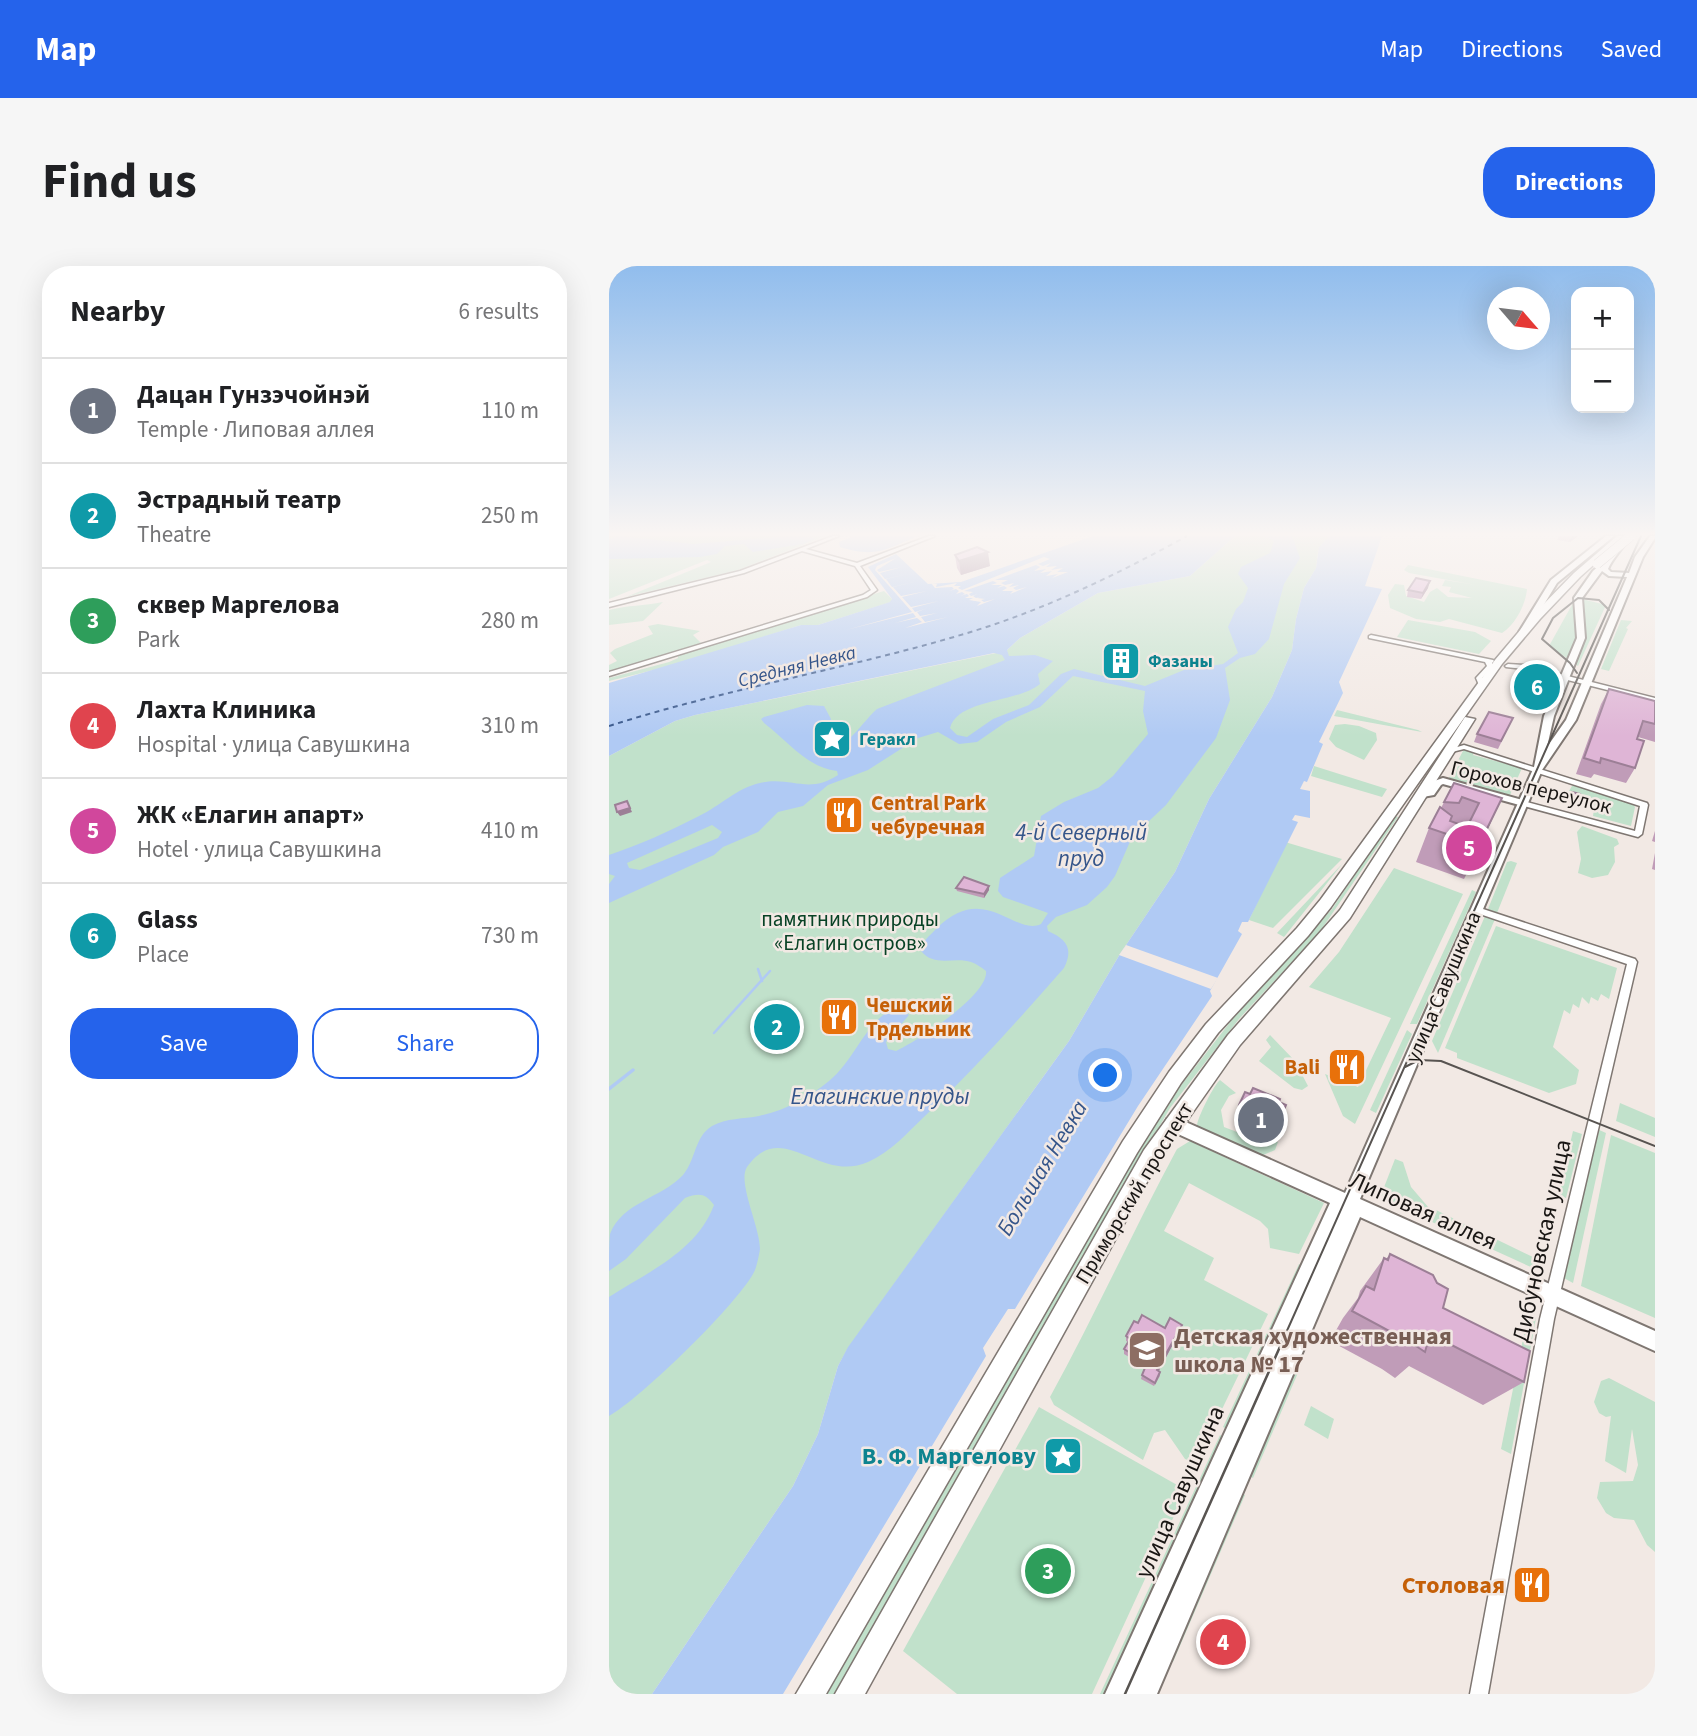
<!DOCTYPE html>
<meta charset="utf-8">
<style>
body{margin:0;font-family:"Source Sans 3",sans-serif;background:#f6f6f6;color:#202124}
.controls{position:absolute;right:21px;top:21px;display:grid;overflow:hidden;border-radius:14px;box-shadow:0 7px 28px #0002}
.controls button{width:63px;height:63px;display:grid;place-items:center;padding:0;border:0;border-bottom:2px solid #e0e0e0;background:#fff;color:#202124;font:35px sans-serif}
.compass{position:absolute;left:878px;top:21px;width:63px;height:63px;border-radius:50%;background:#fff;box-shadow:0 7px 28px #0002;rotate:118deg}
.you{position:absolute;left:497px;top:810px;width:24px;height:24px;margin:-18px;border:5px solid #fff;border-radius:50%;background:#1a73e8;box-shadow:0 0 0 10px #1a73e833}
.badge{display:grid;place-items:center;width:46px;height:46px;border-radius:50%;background:#2563eb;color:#fff;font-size:23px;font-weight:700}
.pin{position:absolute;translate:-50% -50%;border:4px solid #fff;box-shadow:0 2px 7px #0006}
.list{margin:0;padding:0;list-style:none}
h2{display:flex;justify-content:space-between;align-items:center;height:91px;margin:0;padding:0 28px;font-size:30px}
h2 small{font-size:23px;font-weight:400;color:#757577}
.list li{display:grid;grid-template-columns:46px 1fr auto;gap:21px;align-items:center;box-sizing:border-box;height:105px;padding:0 28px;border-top:2px solid #e0e0e0}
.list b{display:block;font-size:26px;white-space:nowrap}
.list p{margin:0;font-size:23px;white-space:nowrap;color:#757577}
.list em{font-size:23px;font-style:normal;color:#757577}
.actions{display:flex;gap:14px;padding:21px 28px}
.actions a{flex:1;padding:16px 0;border:2px solid #2563eb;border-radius:28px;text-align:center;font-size:24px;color:#2563eb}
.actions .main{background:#2563eb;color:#fff}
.map{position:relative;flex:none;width:1046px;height:1428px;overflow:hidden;border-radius:28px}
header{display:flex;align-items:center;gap:42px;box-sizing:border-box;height:98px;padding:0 35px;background:#2563eb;color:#fff}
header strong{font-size:33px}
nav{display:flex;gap:38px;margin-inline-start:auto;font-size:24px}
.intro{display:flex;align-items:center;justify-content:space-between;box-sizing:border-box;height:168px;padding:0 42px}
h1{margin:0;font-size:49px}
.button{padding:18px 32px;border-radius:28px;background:#2563eb;color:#fff;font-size:24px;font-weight:700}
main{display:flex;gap:42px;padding:0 42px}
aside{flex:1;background:#fff;border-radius:28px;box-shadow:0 7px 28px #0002}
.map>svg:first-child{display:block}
.green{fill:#c1e1cb}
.water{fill:#b0caf4;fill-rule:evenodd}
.pier{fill:#f2e9e4}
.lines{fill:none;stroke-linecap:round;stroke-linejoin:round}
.stream-far1{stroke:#b0caf4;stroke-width:2.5}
.stream{stroke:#b0caf4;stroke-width:3.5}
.ferry{stroke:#35558a;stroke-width:2;stroke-dasharray:5 4.5;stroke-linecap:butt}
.minor-casing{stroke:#7f7772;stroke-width:3}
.tertiary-casing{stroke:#7f7772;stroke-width:4}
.secondary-casing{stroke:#7f7772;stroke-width:4}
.primary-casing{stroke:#7f7772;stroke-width:3}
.minor{fill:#fff;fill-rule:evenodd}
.tertiary{fill:#fff;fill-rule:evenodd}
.secondary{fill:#fff;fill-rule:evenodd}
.primary{fill:#fff;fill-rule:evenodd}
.tram-far1{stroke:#585451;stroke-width:2}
.tram{stroke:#585451;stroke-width:2.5}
.primary-bridge-casing{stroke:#7f7772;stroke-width:10;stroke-linecap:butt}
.primary-bridge{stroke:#fff;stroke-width:9}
.wall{fill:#c09cb8}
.shaded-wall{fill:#9c7f96}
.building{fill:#dfb5d6;stroke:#9c7f96;stroke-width:2}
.labels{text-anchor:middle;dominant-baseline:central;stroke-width:5;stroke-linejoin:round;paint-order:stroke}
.far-culture-label{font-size:18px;font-weight:bold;fill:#0d838f;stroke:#f2e9e4;text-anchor:start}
.far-water-label{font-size:19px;font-style:italic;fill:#35558a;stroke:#f2e9e4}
.street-label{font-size:21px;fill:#191614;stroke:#f2e9e4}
.food-label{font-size:21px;font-weight:bold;fill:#c56008;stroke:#f2e9e4;text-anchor:start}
.park-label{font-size:21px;fill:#084225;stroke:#f2e9e4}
.water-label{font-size:23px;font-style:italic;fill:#35558a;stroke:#f2e9e4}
.near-street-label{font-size:24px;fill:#191614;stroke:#f2e9e4}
.near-education-label{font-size:24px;font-weight:bold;fill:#785e54;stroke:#f2e9e4;text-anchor:start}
.near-culture-label{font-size:24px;font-weight:bold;fill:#0d838f;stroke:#f2e9e4;text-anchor:end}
.near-food-label{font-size:24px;font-weight:bold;fill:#c56008;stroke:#f2e9e4;text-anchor:end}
</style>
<header>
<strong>Map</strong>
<nav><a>Map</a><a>Directions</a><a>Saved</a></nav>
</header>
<div class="intro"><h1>Find us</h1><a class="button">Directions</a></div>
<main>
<aside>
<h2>Nearby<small>6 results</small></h2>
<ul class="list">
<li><span class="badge" style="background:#6b7280">1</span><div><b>Дацан Гунзэчойнэй</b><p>Temple · Липовая аллея</p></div><em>110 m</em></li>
<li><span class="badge" style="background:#0f9aa8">2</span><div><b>Эстрадный театр</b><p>Theatre</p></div><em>250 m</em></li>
<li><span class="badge" style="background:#2e9e5b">3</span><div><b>сквер Маргелова</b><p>Park</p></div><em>280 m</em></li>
<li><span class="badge" style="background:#e0444e">4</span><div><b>Лахта Клиника</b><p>Hospital · улица Савушкина</p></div><em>310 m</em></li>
<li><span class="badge" style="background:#d1479c">5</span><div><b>ЖК «Елагин апарт»</b><p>Hotel · улица Савушкина</p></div><em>410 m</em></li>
<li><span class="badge" style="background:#0f9aa8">6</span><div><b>Glass</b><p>Place</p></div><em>730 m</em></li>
</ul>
<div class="actions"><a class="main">Save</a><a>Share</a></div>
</aside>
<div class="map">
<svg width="1046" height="1428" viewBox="0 0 1046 1428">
<rect width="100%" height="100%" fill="#f2e9e4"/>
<g class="green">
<path d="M0,270H217L129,304L17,331L102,296L98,294L0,333Z"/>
<path d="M626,270H720L709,285L707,302L695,322L687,353L683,384L663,431L600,533L566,606L511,688L460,775L239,1082L229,1100L209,1168L184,1220L43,1428H0V490L66,455L86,449L397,385L411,372L489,327L581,310Z"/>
<path d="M799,299L918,323C917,338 906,359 893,367L840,353L831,356L807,353L781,342L779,329L786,318L795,319L797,330L815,336L821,326L828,322L839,331L863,332L840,326L842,321L833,320L836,314L867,319L800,307L795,304Z"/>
<path d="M275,325L283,333L282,336L209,359H192L69,398L0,415V412L60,396L69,392V388Z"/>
<path d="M973,333L997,339L969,400L966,398L977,368L972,342Z"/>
<path d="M54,336L34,355L0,359V344C19,339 35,340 54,336Z"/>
<path d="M964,337L969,367L959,393L940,380Z"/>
<path d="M799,354L866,366L882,375L870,388L788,371Z"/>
<path d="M1012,354L1023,355L1017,362L1019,363L1000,405L992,403Z"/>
<path d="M49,358L91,365L84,369L92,377L0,406V399L8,395L1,387L6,383L44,368L39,360Z"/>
<path d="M728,444L809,464L813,466L725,450Z"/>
<path d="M736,458L750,460L767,467L768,474L755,494L727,481L720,473L726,459Z"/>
<path d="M855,483L865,486L864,489L913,502L901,529L840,512Z"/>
<path d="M705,500L778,523L773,531L702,510Z"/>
<path d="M968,519L1023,537L1026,541L1022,560L984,550L986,535L960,525L963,520Z"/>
<path d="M785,550L789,551L710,667L630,753L561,842L225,1428H215L556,840L625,751L723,643Z"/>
<path d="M973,560L1008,573L1010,578L1005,581L1006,596L999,609L983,612L969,607L972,593L968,566Z"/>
<path d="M676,576L733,593L664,662L640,654Z"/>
<path d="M902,595L908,597L888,647L879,643L898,596Z"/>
<path d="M734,597L675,671L668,667Z"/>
<path d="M785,602L854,628L746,858L734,850L716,808L749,821L782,752L700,721L730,686Z"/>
<path d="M863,624L867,626L808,758H801Z"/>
<path d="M876,650L886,653L829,787L823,775Z"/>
<path d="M887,660L1008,702L1000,733L992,728L989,735L982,731L980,738L973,731L970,742L964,738L961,748L955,744L944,781L970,804L967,818L940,827L848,792V787L836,782Z"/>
<path d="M798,764L803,768L767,847L761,844Z"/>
<path d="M661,769L686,795L699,820L693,824L685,822L650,795L662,781L657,774Z"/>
<path d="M611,814L627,827L620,830L612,844L615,861L654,876H669L666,884L652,890L588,860C588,852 606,817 611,814Z"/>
<path d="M1011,837L1046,852V871L1007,855Z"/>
<path d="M988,863L997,867L964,1017L953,1011Z"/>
<path d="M964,865L973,868L957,932L949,929Z"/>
<path d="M1002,869L1046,887V1052L972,1020Z"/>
<path d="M581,875L715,937L690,988L661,982L659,963L651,955L580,917L555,965L605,992L595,1014L659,1048L587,1197L576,1193L556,1164L545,1167L534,1194L445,1139L441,1131C486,1049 524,965 568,883Z"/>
<path d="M786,893L794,896L802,921L820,942L816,953L776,935L772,929Z"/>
<path d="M827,944L926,992L924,1002L823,956Z"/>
<path d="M690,998L697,1002L621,1165L614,1161Z"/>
<path d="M919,1048L927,1052L902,1188L892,1183Z"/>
<path d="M686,1091L694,1095L644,1212L636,1207Z"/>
<path d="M1000,1112L1046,1136V1286L1038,1279L1025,1254L1005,1252L997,1247L988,1232L991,1216L1024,1215L1029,1199L1023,1163L1017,1207L996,1195L1002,1150L997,1151L990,1147L985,1136L992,1115Z"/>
<path d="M702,1140L725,1153L719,1173L695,1159Z"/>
<path d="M430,1141L577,1224L483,1428H348L294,1385Z"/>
<path d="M611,1169L618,1174L502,1428H491Z"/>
<path d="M629,1225L636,1229L564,1396L559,1386Z"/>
</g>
<g class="water">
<path d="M11,270L84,278L184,270L207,272L194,278L144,286L135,278L116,280L108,288L91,291L0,293V273Z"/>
<path d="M245,270H308C277,284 266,292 231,281L230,276Z"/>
<path d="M484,270H626L581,310L489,327L411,372L398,384L400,390L426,389L444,395L429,408L431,418C408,437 349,433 341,462L348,469L358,471L384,453L420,439L452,408L465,403L536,420L575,404L614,398L629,387L619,361L627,343L634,336L639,322L629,308L632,301L661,287L665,275L656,270H683L691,292L675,318L660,373L646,388L631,392L616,402L621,434L607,472L557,539L523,571L506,610L498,621L478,639L447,651L438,660L439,665C457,673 465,682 455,702C411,752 366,803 317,849C299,866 282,886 259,896C210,918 173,851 138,901C128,916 151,961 151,983C150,989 148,999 146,1004C133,1034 30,1134 0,1150V1031C39,1006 88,985 105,939C96,927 90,927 76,932L17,993L0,1005C0,995 0,978 1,968C13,936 53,932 74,909C87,894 85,871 103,860C117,852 135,853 150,850C177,844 199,832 220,815C246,794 257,754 287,741L300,749L277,776L279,783L287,785C307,776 380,729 377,705C373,702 368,698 362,696C346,690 326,702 312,685C313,674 320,671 327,663C375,614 406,671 432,658L439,647L394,631L389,625L391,612L425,590L432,550L455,536L489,522L504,510L539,468L534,445L536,425L464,410L431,441L397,456L368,476L350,478L329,466L309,472L259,504L219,519L194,540L169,546L149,566L114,581L105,589L0,637V618L6,610L0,608V589C30,579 61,565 90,550C111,540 128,522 151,517C183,510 199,529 229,509L228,505C197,501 179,475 155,457L152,453L155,451L198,439L215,440L222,453L213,475C231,496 254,454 268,443L396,394L393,389L385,387L86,449L66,455L0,490V417L192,359H209L281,336L283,333L259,301L287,288L319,318L352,316ZM103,559L113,566L109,572L31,604L20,602L18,597Z"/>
<path d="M720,270H773L756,320L773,323L730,416L734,427L710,476L714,478L698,516L695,515L691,523L701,525V552L686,549L683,554L689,556L639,656H633L629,665L633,668L601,725L603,730L529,840L406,1043H399L374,1082L377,1090L174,1428H43L184,1220L209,1168L229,1100L239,1081L460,775L511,688L566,606L600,533L663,431L683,384L687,353L695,322L707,302L710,281Z"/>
</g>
<g class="pier">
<path d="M435,291L441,293L429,298L434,300L442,297L437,301L448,300L442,304L454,302L448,306H459L443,312L449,308L437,310L443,305L431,307L437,303L425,305L431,301L427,299L386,314H399L392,317L396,319L405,317L400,321L410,319L404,322L407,324L418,321L401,328L404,325H393L398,322L395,320L388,322L393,319H382L388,317L384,315L355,325L364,326L360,328L362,330L369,328L364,330L367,332L373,330L368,332L376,333L372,334L375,336L386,333L368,340L372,336L360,334L364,332H356L360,330L358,328L351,330L356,328L353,326L347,328L350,325L347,323L340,325L345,323L343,321L326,322L322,317L328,318L327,321L348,317L345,320H352L349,322L353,324Z"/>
<path d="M287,292L268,304L270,306L293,301L271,307L276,313L299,308L277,313L283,321L309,315L284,321L292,330L318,325L293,331L302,341L330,335L303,342L306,346L316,343L308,346L311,350L328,347L312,351L316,356L339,351L296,362L313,356L308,352L286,357L307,351L304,347L237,364L303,346L266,304L268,300Z"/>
<path d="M517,679L609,712L602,723L510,689Z"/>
</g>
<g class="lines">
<g class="stream-far1">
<path d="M149,703L153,715"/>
<path d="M105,767L161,705"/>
</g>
<path class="stream" d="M0,823L24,804"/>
<path class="ferry" d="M0,460C116,423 238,403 355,368C433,345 507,309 578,270"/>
<g class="minor-casing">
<g id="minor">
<path d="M224,270H230L197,283L248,297L320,270H326L251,300L268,324L258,331L0,410V406L254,329L262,324L246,300L193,285L135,307L0,341V337L131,305Z"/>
<path d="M762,369L884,394L885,395L883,397L884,400L873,412L874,419H870L867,412L878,400L876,396L760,372V370Z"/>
<path d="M899,398L915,399L1046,432V436L915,403L897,401L896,400Z"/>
<path d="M855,479L1038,537L1039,539L1033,568L1029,571L911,539L910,537L914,535L1026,565L1031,540L855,483L839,487L835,485Z"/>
<path d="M868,641L1026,693L1028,696L945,1053L879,1428H861L931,1053L1018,698L865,646L864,644L865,642Z"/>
</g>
</g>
<g class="tertiary-casing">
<path id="tertiary" d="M834,512L917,535L919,537L914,540L834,518L832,519L825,529L808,532V528L818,525L825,515Z"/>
</g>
<g class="secondary-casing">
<g id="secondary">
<path d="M997,270H1005L948,317L917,368H911L910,366L942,314Z"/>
<path d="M1014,270L1021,271C1014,282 1003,293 999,303L1002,306L1020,307L1026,291L1041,270H1046V272L1034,291L967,454L933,504L751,933L1046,1065V1085L751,951L548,1428H522L734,948L522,1428H496L721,937L558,863L556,858L558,853L564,851L570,853L736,927L925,501L935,450L968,372L965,332L984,305L1005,286ZM993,305L1000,310L1018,311L957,454L938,481L945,450L976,372L973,332Z"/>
</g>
</g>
<g class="primary-casing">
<g id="primary">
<path d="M1008,270H1017L971,311L931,353L893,398L722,641L699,670L609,767L572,817L528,887L217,1428H187L514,875L560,806L597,758L688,662L712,633L886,394L924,349L965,307Z"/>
<path d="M856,451L866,453L741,652L631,779L549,896L256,1428H226L535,884L619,769L731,644Z"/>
</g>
</g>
<use href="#minor" class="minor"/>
<use href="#tertiary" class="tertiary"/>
<use href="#secondary" class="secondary"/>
<use href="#primary" class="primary"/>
<g class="tram-far1">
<path d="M968,407L961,397L933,373L944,352L969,332L990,334L1000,344"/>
<path d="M796,801L810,794L832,795L1046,880"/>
<path d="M677,1067L1032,270"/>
</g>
<path class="tram" d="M516,1428L678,1065"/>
<g class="primary-bridge-casing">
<path id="primary-bridge" d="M988,298L1022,270"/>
</g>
<use href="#primary-bridge" class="primary-bridge"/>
</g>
<g class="wall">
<path d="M950,270H969L961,276L948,274Z"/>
<path d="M346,289L381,300L352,309L348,302Z"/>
<path d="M819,322L812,333L798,331L799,324Z"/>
<path d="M921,411L941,416L937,427L916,422Z"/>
<path d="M1000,423L1046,435V476L1029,471L1026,502L1017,517L985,508L982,512L967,508L992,438Z"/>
<path d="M904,452L889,483L865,476L868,468Z"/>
<path d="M845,517L893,532L855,613L807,596L820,562L832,542Z"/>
<path d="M963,526L969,535L967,539L959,536Z"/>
<path d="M1046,565V576L1043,575Z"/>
<path d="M1046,587V604L1043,603Z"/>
<path d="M380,620V624L375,632L348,625L347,622Z"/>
<path d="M670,837L673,853L665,871L658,868L657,872L630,860L631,854L628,852L630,839Z"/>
<path d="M781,988L834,1042L915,1116L874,1139L800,1100L786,1112L773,1103L721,1075L734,1052L749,1032L751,1025L775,992L777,993Z"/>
<path d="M529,1057L556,1062L572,1063L550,1105L551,1106V1110L545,1120L532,1113L533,1109L537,1101L515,1088V1083L519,1076L517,1075V1070Z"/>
</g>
<g class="shaded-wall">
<path d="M963,270H969L961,276Z"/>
<path d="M379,286L381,300L352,309L350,295Z"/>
<path d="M821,315L819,322L812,333L814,327Z"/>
<path d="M893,532L877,567L855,613L870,579Z"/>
<path d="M18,535L23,546L11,550L8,546Z"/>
<path d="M380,620V624L375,632V628Z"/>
<path d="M677,839L673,853L665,871L669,858Z"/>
<path d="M573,1059L572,1063L548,1108V1104Z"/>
</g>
<g class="building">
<path d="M368,281L379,286L350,295L346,289Z"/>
<path d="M807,312L821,315L814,327L799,324Z"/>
<path d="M921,411L941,416L938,423L918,418Z"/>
<path d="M1000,423L1046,435V458L1034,455L1028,473L1035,475L1026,502L992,492L991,497L975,492Z"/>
<path d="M880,446L904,452L892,475L868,468Z"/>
<path d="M845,517L893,532L870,579L820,562L831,541L843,550L841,555L858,561L870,537L853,531L850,537L835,536Z"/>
<path d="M963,526L971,528L969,535L961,533Z"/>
<path d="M18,535L21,542L8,546L6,539Z"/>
<path d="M355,611L380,620L375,628L347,622Z"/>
<path d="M644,822L671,833L670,836L677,839L669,858L662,855L660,858L633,847L636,841L630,839L636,826L641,828Z"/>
<path d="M781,988L824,1009L828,1017L839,1023L834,1042L921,1085L915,1116L821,1068L816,1086L801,1076L743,1045L757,1020L765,1024L775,992L779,994Z"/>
<path d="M533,1049L556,1062L561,1052L573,1059L548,1104L551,1106L546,1117L533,1109L538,1097L515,1083L521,1073L517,1070L525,1055L529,1057Z"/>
</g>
<linearGradient id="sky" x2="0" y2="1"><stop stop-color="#91bded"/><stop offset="0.57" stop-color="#f9f5f3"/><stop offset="1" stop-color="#f9f5f3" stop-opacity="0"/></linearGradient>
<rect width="1046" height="470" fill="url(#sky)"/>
<defs>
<g id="building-square" transform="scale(2.0125)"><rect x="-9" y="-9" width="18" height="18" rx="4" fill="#0f9aa8" stroke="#f2e9e4"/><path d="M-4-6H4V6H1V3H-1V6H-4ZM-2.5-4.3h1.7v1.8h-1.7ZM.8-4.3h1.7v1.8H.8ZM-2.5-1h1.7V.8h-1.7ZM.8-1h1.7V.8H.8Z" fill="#fff"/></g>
<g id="sight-square" transform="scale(2.0125)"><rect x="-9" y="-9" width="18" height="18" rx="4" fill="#0f9aa8" stroke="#f2e9e4"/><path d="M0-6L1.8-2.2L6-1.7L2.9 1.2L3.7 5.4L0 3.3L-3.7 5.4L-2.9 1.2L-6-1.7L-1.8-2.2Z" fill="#fff"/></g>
<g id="restaurant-square" transform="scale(2.0125)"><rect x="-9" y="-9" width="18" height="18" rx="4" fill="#e8710a" stroke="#f2e9e4"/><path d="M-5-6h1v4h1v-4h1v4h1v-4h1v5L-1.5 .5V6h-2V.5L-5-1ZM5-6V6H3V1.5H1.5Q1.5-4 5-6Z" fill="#fff"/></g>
<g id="school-square" transform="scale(2.0125)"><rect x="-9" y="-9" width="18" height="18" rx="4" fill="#8d6e63" stroke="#f2e9e4"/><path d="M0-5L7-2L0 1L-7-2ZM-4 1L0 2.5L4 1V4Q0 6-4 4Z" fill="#fff"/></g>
</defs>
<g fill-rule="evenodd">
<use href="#building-square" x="512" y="395"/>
<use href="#sight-square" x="223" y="473"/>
<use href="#restaurant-square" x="235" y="549"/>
<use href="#restaurant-square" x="230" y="751"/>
<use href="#restaurant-square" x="738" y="801"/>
<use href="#school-square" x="538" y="1084"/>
<use href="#sight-square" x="454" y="1190"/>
<use href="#restaurant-square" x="923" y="1319"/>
</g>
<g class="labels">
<g class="far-culture-label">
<text x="539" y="395">Фазаны</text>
<text x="250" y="473">Геракл</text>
</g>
<g class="far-water-label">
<text transform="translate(188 401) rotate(-14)">Средняя Невка</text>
</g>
<g class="street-label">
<text transform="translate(922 521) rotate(14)">Горохов переулок</text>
<text transform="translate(834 721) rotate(-67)">улица Савушкина</text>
<text transform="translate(525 927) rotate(-59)">Приморский проспект</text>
</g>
<g class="food-label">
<text x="262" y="537">Central Park<tspan x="262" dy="24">чебуречная</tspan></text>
<text x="257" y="739">Чешский<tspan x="257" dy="24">Трдельник</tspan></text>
<text x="711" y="801" text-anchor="end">Bali</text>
</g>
<g class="park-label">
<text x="241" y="653">памятник природы<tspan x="241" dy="24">«Елагин остров»</tspan></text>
</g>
<g class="water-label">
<text x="472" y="566">4-й Северный<tspan x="472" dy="26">пруд</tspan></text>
<text x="271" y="830">Елагинские пруды</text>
<text transform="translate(433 902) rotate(-59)">Большая Невка</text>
</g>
<g class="near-street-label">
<text transform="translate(814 945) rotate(24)">Липовая аллея</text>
<text transform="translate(933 975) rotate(-78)">Дибуновская улица</text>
<text transform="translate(571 1226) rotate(-66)">улица Савушкина</text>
</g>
<g class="near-education-label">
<text x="565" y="1070">Детская художественная<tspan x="565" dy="28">школа № 17</tspan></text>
</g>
<g class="near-culture-label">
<text x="427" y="1190">В. Ф. Маргелову</text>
</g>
<g class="near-food-label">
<text x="896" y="1319">Столовая</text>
</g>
</g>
</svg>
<div class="controls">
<button>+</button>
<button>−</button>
</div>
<svg class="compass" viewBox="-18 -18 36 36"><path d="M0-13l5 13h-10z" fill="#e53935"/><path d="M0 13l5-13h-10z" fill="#757577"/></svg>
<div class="you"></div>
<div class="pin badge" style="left:652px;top:854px;background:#6b7280">1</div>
<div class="pin badge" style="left:168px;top:761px;background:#0f9aa8">2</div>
<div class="pin badge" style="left:439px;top:1305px;background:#2e9e5b">3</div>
<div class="pin badge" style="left:614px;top:1376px;background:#e0444e">4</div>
<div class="pin badge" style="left:860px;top:582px;background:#d1479c">5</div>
<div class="pin badge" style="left:928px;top:421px;background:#0f9aa8">6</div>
</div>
</main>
